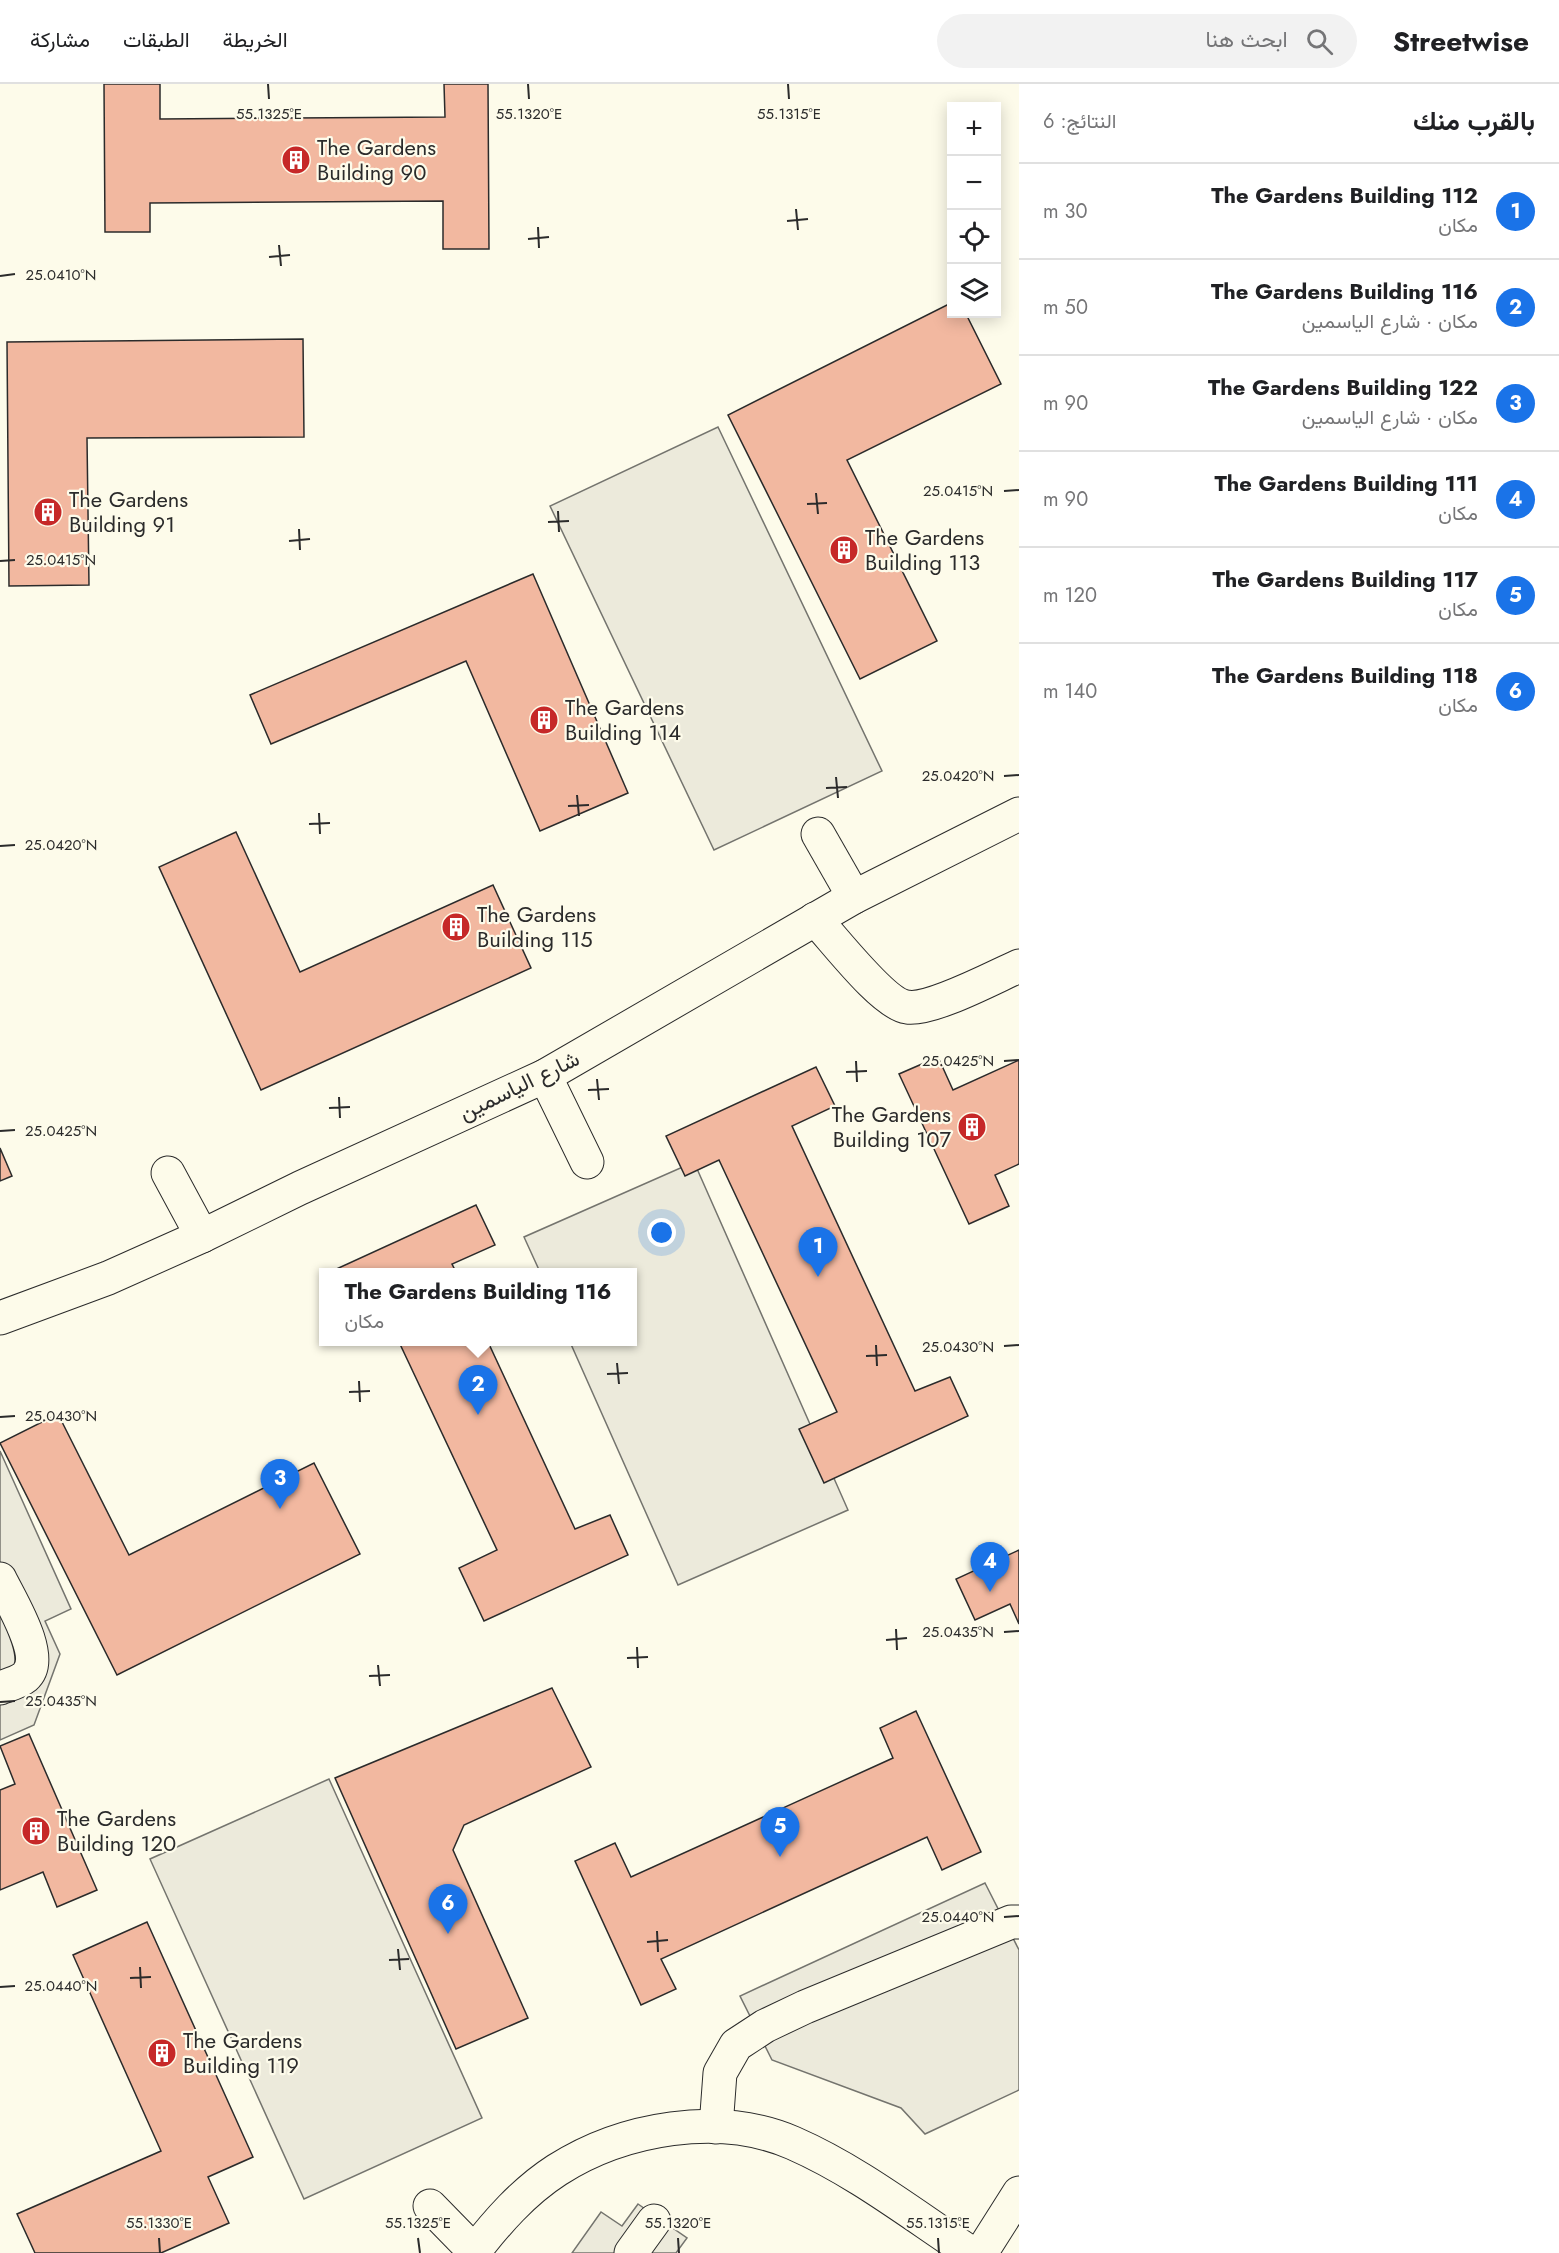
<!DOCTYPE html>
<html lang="ar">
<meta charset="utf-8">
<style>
body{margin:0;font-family:Jost,Vazirmatn,sans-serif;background:#f2f2f2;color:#202124;direction:rtl}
.controls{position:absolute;right:18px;top:18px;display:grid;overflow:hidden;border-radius:0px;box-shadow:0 3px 15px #0003}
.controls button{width:54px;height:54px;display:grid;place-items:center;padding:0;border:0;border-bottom:2px solid #e0e0e0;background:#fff;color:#202124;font:30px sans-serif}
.you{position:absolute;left:662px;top:1149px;width:21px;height:21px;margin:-15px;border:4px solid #fff;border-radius:50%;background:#1a73e8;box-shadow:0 0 0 9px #1a73e833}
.badge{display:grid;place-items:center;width:39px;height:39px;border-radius:50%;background:#1a73e8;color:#fff;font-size:20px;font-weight:700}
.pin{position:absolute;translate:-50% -50px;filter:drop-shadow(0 2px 3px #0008)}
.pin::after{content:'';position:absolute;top:32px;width:21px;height:18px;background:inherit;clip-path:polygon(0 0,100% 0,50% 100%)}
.popup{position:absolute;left:319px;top:1184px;width:318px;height:78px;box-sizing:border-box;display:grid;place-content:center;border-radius:0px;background:#fff;filter:drop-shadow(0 2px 4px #0005);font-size:20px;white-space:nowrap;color:#757577}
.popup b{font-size:22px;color:#202124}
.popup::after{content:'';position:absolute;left:50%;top:100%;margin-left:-12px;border:12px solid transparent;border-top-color:#fff}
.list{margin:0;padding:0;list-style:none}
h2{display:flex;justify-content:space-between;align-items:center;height:78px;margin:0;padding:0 24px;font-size:26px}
h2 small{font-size:20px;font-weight:400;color:#757577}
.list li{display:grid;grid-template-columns:39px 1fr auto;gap:18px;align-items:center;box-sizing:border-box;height:96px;padding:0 24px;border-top:2px solid #e0e0e0}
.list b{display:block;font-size:22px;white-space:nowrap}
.list p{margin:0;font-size:20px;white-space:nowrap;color:#757577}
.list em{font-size:20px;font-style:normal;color:#757577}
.icon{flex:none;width:33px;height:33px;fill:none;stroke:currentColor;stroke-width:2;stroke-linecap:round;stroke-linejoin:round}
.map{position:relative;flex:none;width:1019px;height:2169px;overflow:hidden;direction:ltr}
header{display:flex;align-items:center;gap:36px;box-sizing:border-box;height:84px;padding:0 30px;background:#fff;border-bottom:2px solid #e0e0e0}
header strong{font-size:28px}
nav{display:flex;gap:33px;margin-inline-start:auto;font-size:21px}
.search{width:420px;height:54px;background:#f2f2f2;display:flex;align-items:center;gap:15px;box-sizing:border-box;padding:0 21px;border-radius:33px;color:#757577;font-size:22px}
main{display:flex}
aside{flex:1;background:#fff}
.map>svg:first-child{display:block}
.parking{fill:#eceadb;stroke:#74746e;stroke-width:1.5}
.building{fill:#f2b8a0;stroke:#2b2b2b;stroke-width:1.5}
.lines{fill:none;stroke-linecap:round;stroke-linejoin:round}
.minor-casing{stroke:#2b2b2b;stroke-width:35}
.minor{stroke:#fdfbea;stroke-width:33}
.ticks{fill:none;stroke:#2b2b2b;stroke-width:2}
.labels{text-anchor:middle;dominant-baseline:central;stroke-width:4.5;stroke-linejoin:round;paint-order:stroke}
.poi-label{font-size:22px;fill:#2b2b2b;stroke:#fdfbea;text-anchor:start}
.street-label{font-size:22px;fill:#2b2b2b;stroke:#fdfbea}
.ticks-label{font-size:15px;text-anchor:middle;fill:#2b2b2b;stroke:#fdfbea;stroke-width:4.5;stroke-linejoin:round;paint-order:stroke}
</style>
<header>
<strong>Streetwise</strong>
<div class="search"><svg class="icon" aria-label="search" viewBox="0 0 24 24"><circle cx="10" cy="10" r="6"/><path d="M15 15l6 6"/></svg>ابحث هنا</div>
<nav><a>الخريطة</a><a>الطبقات</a><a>مشاركة</a></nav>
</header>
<main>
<aside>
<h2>بالقرب منك<small>النتائج: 6</small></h2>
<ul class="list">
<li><span class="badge">1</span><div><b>The Gardens Building 112</b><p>مكان</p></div><em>30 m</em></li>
<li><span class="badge">2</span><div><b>The Gardens Building 116</b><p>مكان · شارع الياسمين</p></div><em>50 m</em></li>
<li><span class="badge">3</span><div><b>The Gardens Building 122</b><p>مكان · شارع الياسمين</p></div><em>90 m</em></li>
<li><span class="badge">4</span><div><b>The Gardens Building 111</b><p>مكان</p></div><em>90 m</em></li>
<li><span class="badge">5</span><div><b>The Gardens Building 117</b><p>مكان</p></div><em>120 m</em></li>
<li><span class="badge">6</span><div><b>The Gardens Building 118</b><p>مكان</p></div><em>140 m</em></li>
</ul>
</aside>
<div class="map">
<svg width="1019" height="2169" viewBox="0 0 1019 2169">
<rect width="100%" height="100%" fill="#fdfbea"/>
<g class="parking">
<path d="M718,343L882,687L714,766L550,422Z"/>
<path d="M694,1078L848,1426L678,1501L570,1258H632V1188H540L524,1153Z"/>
<path d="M0,1367L71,1525L45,1537L60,1570L34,1641L0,1656Z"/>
<path d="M329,1695L482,2034L304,2115L150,1775Z"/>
<path d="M985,1799L1019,1866V2006L925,2050L901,2024L772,1976L740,1912Z"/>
<path d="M638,2120L687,2154L676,2169H572L601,2128L622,2142Z"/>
</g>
<g class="building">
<path d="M104,0H160V35L445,33L444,0H488L489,165H443V117L150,119V148H105Z"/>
<path d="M951,219V230H966L1001,300L847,376L937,557L860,595L728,331Z"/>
<path d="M303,255L304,353L87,354L89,501L9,502L7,258Z"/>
<path d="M533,490L628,709L540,747L466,577L271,660L250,611Z"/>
<path d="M236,748L300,888L493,801L531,884L261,1006L159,783Z"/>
<path d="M938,973L953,1006L1019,976V1080L995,1091L1009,1122L969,1140L899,990Z"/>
<path d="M816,983L835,1022L792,1042L915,1307L950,1293L968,1332L824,1399L799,1345L837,1328L719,1076L685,1092L666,1052Z"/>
<path d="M0,1064L12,1092L0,1097Z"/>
<path d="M476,1121L495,1161L452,1180L456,1188H330Z"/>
<path d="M399,1258H488L575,1445L610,1431L628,1471L484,1537L459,1484L497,1466Z"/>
<path d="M58,1330L129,1471L314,1379L360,1470L117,1591L0,1359Z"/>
<path d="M1019,1466V1540L1010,1520L975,1536L956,1495Z"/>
<path d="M552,1604L591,1683L464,1741L453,1766L528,1934L456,1965L335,1694Z"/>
<path d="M916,1627L981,1768L942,1786L927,1753L661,1875L676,1905L641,1921L575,1777L615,1759L631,1793L893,1674L880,1644Z"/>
<path d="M29,1650L97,1806L57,1823L43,1788L0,1806V1706L15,1700L0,1662Z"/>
<path d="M147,1838L253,2073L208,2093L229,2139L161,2169H35L17,2130L161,2067L73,1871Z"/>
</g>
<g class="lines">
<g class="minor-casing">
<g id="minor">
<path d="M818,750L854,813"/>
<path d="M815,835C834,855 883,920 907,923C931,927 994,893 1019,882"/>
<path d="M545,992L587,1078"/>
<path d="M168,1089L202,1152"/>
<path d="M0,1234L108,1194L202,1152L300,1104L545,992L854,813L1019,730"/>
<path d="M0,1495C10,1516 47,1574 25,1593C19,1598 8,1601 0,1604"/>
<path d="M716,2043L720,1989L736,1961L765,1942L805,1923L1011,1838H1019"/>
<path d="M430,2122L474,2167"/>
<path d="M473,2169C497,2138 523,2108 557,2086C623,2044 719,2027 793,2059C857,2087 913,2131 971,2169"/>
<path d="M631,2169L654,2137"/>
<path d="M981,2169L1019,2109"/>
</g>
</g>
<use href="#minor" class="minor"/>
</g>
<path class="ticks" d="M268,0L269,15M528,0L529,15M788,0L789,15M796,125L798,146M787,137L808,135M538,143L539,164M528,155L549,153M279,161L281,182M269,173L290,171M0,192L15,190M1004,407L1019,406M816,409L818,430M807,420L827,419M558,427L559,448M548,438L569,437M299,445L300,466M289,457L310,455M0,477L15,476M1004,692L1019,691M836,693L838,714M826,704L847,703M577,711L579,732M568,722L589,721M319,729L320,750M309,740L330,739M0,762L15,761M856,977L857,998M1004,977L1019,976M846,988L867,987M597,995L599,1016M588,1006L609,1005M339,1013L340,1034M329,1024L350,1023M0,1047L15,1046M876,1261L877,1282M1004,1262L1019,1261M866,1272L887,1271M617,1279L619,1300M607,1290L628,1289M359,1297L360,1318M349,1308L370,1307M0,1333L15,1332M896,1545L897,1566M1004,1548L1019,1547M886,1556L907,1554M637,1563L638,1584M627,1574L648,1573M378,1581L380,1602M369,1592L390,1591M0,1618L15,1617M1004,1833L1019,1832M657,1847L658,1868M647,1858L668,1856M398,1865L400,1886M389,1876L409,1875M140,1883L141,1904M130,1894L151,1893M0,1903L15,1902M159,2154L160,2169M418,2154L420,2169M678,2154L679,2169M938,2154L939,2169"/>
<defs>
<g id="building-disc" transform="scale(1.5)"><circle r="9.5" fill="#c62828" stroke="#fdfbea"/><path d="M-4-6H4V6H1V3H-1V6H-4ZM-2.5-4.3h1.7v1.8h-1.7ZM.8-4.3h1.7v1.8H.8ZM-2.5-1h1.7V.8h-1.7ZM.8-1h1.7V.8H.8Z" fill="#fff"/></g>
</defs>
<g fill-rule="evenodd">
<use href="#building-disc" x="296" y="76"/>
<use href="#building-disc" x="48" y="428"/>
<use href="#building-disc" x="844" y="466"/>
<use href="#building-disc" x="544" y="636"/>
<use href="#building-disc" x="456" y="843"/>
<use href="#building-disc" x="972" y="1043"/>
<use href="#building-disc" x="36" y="1747"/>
<use href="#building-disc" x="162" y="1969"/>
</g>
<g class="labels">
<g class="poi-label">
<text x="317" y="63">The Gardens<tspan x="317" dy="25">Building 90</tspan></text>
<text x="69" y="415">The Gardens<tspan x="69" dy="25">Building 91</tspan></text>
<text x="865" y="453">The Gardens<tspan x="865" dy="25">Building 113</tspan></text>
<text x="565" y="623">The Gardens<tspan x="565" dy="25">Building 114</tspan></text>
<text x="477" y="830">The Gardens<tspan x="477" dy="25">Building 115</tspan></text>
<text x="951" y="1030" text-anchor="end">The Gardens<tspan x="951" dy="25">Building 107</tspan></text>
<text x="57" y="1734">The Gardens<tspan x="57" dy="25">Building 120</tspan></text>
<text x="183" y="1956">The Gardens<tspan x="183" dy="25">Building 119</tspan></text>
</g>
<g class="street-label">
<text transform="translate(519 1001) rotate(-26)">شارع الياسمين</text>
</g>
</g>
<g class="ticks-label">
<text x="269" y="35">55.1325°E</text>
<text x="529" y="35">55.1320°E</text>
<text x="789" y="35">55.1315°E</text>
<text x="61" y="196">25.0410°N</text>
<text x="958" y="412">25.0415°N</text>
<text x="61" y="481">25.0415°N</text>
<text x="958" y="697">25.0420°N</text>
<text x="61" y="766">25.0420°N</text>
<text x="958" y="982">25.0425°N</text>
<text x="61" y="1052">25.0425°N</text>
<text x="958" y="1268">25.0430°N</text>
<text x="61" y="1337">25.0430°N</text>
<text x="958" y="1553">25.0435°N</text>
<text x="61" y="1622">25.0435°N</text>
<text x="958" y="1838">25.0440°N</text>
<text x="61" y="1907">25.0440°N</text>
<text x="159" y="2144">55.1330°E</text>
<text x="418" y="2144">55.1325°E</text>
<text x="678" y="2144">55.1320°E</text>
<text x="938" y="2144">55.1315°E</text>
</g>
</svg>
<div class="controls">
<button>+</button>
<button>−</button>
<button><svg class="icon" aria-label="locate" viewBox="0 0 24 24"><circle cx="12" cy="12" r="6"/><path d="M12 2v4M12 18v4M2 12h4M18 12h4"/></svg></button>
<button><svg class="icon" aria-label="layers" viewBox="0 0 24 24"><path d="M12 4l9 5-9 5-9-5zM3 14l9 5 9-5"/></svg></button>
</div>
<div class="you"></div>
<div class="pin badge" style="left:818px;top:1193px">1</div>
<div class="pin badge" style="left:478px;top:1331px">2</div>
<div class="popup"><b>The Gardens Building 116</b>مكان</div>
<div class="pin badge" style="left:280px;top:1425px">3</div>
<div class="pin badge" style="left:990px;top:1508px">4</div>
<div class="pin badge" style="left:780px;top:1773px">5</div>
<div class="pin badge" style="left:448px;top:1850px">6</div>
</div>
</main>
